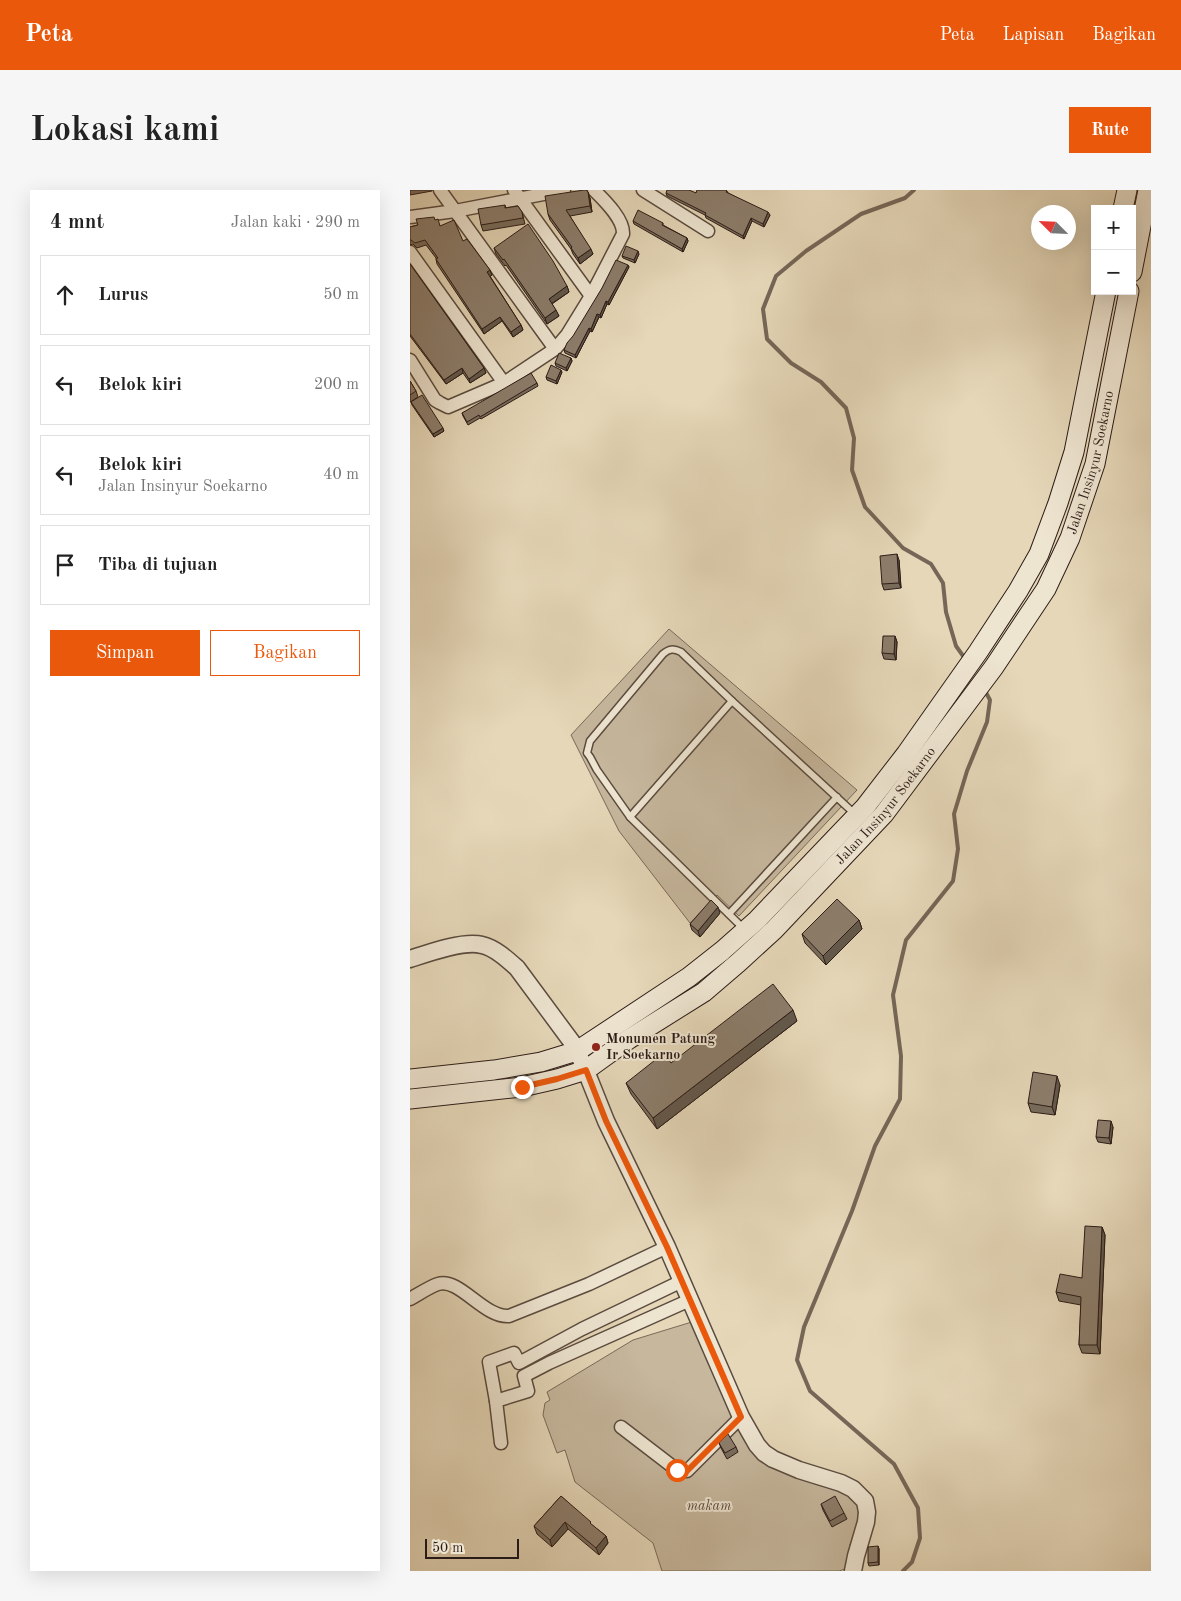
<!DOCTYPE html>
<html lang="id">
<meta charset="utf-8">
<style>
body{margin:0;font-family:"Old Standard TT",serif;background:#f6f6f6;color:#222}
.controls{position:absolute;right:15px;top:15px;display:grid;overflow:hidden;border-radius:0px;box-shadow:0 5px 20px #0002}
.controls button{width:45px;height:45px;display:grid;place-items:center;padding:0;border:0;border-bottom:1px solid #e0e0e0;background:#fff;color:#222;font:25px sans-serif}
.compass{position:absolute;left:621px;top:15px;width:45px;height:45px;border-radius:50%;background:#fff;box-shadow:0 5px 20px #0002;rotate:294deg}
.scale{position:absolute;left:15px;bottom:12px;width:94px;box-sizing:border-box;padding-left:5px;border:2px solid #2c1c17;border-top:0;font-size:14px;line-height:18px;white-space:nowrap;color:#2c1c17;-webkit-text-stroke:4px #eee5d1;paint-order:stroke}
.stop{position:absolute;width:15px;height:15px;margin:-11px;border:4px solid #ea580c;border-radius:50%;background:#fff}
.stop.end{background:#ea580c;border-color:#fff;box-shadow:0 1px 5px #0008}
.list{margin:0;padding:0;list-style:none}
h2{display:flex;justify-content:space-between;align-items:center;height:65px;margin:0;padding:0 20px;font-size:21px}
h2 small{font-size:16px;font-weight:400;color:#767676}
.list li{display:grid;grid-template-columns:32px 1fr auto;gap:15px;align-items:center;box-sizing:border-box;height:80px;margin:0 10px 10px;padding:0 10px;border:1px solid #e0e0e0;border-radius:0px}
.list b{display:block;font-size:19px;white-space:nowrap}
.list p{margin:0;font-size:16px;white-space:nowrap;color:#767676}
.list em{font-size:16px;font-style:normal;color:#767676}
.actions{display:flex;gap:10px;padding:15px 20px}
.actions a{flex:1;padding:11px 0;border:1px solid #ea580c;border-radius:0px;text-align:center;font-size:18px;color:#ea580c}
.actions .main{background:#ea580c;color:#fff}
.icon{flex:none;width:28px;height:28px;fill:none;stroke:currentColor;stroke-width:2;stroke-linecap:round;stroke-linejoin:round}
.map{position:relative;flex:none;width:741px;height:1381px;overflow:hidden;border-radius:0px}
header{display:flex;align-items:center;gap:30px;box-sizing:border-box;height:70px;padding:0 25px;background:#ea580c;color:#fff}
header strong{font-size:24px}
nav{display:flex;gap:28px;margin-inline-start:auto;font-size:18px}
.intro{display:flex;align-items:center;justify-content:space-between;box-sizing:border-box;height:120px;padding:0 30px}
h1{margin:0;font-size:35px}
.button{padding:12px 22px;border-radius:0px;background:#ea580c;color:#fff;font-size:18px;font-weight:700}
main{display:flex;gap:30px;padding:0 30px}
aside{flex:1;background:#fff;border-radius:0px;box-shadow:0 5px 20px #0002}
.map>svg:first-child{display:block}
.green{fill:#c6b79d;stroke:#796a5a}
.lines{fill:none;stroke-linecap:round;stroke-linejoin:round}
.stream{stroke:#756657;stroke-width:4}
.service-casing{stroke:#5a4b3f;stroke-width:9}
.minor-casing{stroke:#5a4b3f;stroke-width:15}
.tertiary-casing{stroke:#5a4b3f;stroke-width:19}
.secondary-casing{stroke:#2c1c17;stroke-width:21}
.service{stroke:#eee5d1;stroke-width:6}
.minor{stroke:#eee5d1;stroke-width:12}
.tertiary{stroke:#eee5d1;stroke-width:16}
.secondary{stroke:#eee5d1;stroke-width:19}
.wall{fill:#786c5c;stroke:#2c1c17}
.shaded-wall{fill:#62584b;stroke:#2c1c17}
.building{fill:#8c7d6b;stroke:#2c1c17}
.route{stroke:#ea580c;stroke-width:6}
.poi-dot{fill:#8f2418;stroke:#eee5d1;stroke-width:2}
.labels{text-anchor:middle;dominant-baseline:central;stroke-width:4;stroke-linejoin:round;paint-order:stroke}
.street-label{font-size:14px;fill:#2c1c17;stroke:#eee5d1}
.poi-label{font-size:14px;font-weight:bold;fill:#2c1c17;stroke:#eee5d1;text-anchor:start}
.park-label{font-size:14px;font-style:italic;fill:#5a4a3f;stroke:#eee5d1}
</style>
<header>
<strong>Peta</strong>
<nav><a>Peta</a><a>Lapisan</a><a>Bagikan</a></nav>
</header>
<div class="intro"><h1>Lokasi kami</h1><a class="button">Rute</a></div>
<main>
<aside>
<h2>4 mnt<small>Jalan kaki · 290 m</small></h2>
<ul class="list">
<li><svg class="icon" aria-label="ahead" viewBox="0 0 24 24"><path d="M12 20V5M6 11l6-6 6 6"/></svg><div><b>Lurus</b></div><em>50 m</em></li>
<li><svg class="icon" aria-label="left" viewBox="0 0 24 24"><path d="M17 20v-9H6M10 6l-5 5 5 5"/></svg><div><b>Belok kiri</b></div><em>200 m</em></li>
<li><svg class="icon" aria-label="left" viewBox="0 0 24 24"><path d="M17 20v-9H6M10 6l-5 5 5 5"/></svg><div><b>Belok kiri</b><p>Jalan Insinyur Soekarno</p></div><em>40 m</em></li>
<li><svg class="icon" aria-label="arrive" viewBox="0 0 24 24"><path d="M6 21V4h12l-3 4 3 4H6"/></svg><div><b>Tiba di tujuan</b></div></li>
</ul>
<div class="actions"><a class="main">Simpan</a><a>Bagikan</a></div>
</aside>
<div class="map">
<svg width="741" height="1381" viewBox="0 0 741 1381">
<rect width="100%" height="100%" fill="#e5d7b8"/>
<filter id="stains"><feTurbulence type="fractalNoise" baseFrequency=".004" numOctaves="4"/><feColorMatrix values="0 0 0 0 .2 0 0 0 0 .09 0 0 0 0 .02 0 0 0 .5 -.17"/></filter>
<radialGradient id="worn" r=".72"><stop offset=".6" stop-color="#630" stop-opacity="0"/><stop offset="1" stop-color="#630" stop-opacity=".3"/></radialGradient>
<g class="green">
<path d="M259,439L447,600L329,726L307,705L280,733L209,641L161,545Z"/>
<path d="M285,1131L339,1253L377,1283L408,1295L435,1301L445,1309L452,1323L440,1355L435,1379L429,1381H252L243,1353L165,1292L155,1260L147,1263L133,1225L135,1213L140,1210L137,1202L223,1150Z"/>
</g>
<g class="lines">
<g class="stream">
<path d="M504,0L495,8L451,24L396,61L366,86L353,119L357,149L381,173L411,192L436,218L444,248L442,280L455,317L493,358L521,374L533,393L536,422L546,456L556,470"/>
<path d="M493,1381L502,1372L510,1348L508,1318L484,1274L400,1201L387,1170L394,1137L442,1021L465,956L490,909L491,866L483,805L496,750L543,691L548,659L544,624L557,581L577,532L580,510L574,499"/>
</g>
<g class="service-casing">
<g id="service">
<path d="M220,627L322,511"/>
<path d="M319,724L427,607"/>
<path d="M334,739L220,627L187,580L180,567L177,563L180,551L253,464C259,459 263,458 271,462L322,511L446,625"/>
</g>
</g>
<g class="minor-casing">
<g id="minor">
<path d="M30,0L145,159"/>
<path d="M104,0L181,106"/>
<path d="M233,0L298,41"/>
<path d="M0,27L45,21L154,0"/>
<path d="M0,62L94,193"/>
<path d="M0,170L25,210L30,213L38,217L94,193L145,159L157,145L181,106L213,44C214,29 194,10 184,0"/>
<path d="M0,1109C9,1104 19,1097 28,1094C49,1087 74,1128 99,1126L179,1094L257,1057"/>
<path d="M86,1211L79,1172L104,1163L109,1173L172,1139L272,1091"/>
<path d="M211,1237L267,1280L277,1281L331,1227"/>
<path d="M91,1253L86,1211L118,1201L114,1186L139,1173L280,1110"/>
</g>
</g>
<g class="tertiary-casing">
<path id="tertiary" d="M0,769C18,763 54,750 72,755C85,758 97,769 107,778L164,855L174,876L196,931L257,1057L331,1227L347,1255L354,1263L363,1269L389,1280L431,1293L443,1299L455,1311L457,1322L456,1332L446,1366L443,1381"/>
</g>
<g class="secondary-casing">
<g id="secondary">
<path d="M713,19L717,0"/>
<path d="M722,82L738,0"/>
<path d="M0,889L84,880L131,872L167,861L279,787L312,761L347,730L455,617L496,564L568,462L608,401L629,364L648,313L664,262L696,101"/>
<path id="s1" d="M0,909L112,897L147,889L176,880L219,849L294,802L329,772L364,740L474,624L584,477L636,399L660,348L685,274L719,101"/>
</g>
</g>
<use href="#service" class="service"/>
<use href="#minor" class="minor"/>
<use href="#tertiary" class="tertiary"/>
<use href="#secondary" class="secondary"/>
</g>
<g class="wall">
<path d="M0,0H22V1L0,5Z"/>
<path d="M317,1L318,3L360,25L354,37L342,31L334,49L296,28L295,25L257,6L256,3H286Z"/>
<path d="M180,8L182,22L160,26L183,64L170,74L163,64L161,59L140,30L138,24Z"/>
<path d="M95,15L96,18L112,22L115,34L73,41L71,35Z"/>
<path d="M25,30L30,36L53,51L80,80L82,85L80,86L111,135L113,140L103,147L92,131L74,144L27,74L26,69V68L16,55L7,58L3,54L0,55V37Z"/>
<path d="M223,31L253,33V35L277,48L278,51L273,62L224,34Z"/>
<path d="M84,58L157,96L159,102L142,114L149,126L137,134L96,75L95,76L86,64Z"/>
<path d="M229,64L225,73L213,68L212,66Z"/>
<path d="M0,74L74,178L76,183L60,193L53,183L36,194L0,146Z"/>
<path d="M218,75L219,77L199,115L197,114L191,128L189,127L182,142L180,141L166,168L155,163L154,160Z"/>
<path d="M161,168L162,171L157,181L146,176L145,173Z"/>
<path d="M152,182L147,194L137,190L136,187Z"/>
<path d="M0,191L6,201L8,207L0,212Z"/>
<path d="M127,193L128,196L71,229L70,228L58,235L53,226L52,223Z"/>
<path d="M1,212L34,241L24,247L2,215Z"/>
<path d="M489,370L491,398L474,400L472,394Z"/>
<path d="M485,446L487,452L486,470L474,469L472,463Z"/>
<path d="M310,723L290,747L282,740L280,734Z"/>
<path d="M449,730L452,739L416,775L395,753L392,744Z"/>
<path d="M387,831L247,939L221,904L216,893L261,873Z"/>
<path d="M650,895L645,925L621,922L618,913Z"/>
<path d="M703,937L701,954L688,952L686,947Z"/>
<path d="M692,1037L695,1045L690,1164L672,1163L669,1155L671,1115L649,1111L646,1102L672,1088Z"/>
<path d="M309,1253L326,1257L328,1262L317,1269L311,1258Z"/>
<path d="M151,1306L182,1335L196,1346L198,1353L189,1365L158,1339L142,1357L127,1344L124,1336Z"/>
<path d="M411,1314L434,1323L437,1329L422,1337L413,1320Z"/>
<path d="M468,1356L469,1359V1375L459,1376L458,1373Z"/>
</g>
<g class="shaded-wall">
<path d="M178,2L180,8L182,22L180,16Z"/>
<path d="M358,22L360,25L354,37L353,34Z"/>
<path d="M341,28L342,31L334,49L333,46Z"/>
<path d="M277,48L278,51L273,62L272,59Z"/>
<path d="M181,59L183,64L170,74L168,68Z"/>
<path d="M228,61L229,64L225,73L224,70Z"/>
<path d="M218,75L219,77L199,115L198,112Z"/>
<path d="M80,80L82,85L79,87L77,82Z"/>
<path d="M157,96L159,102L141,114L139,109Z"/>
<path d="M196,111L197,114L191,128L190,125Z"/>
<path d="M146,120L149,126L137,134L135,128Z"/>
<path d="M187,124L189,127L182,142L181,139Z"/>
<path d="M90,127L92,131L74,144L72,139Z"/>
<path d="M111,135L113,140L103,147L101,142Z"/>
<path d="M179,138L180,141L166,168L165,165Z"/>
<path d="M161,168L162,171L157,181L156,178Z"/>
<path d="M52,178L53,183L36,194L34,190Z"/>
<path d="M74,178L76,183L60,193L59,189Z"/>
<path d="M151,180L152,182L147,194L146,191Z"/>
<path d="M33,238L34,241L24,247L23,244Z"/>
<path d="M487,364L489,370L491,398L489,393Z"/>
<path d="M485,446L487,452L486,470L484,464Z"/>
<path d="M308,717L310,723L290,747L288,741Z"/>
<path d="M449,730L452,739L416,775L413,766Z"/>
<path d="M383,820L387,831L247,939L243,928Z"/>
<path d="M647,886L650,895L645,925L642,917Z"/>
<path d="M701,931L703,937L701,954L699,948Z"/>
<path d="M692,1037L695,1045L690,1164L687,1155Z"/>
<path d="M155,1332L158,1339L142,1357L140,1350Z"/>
<path d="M196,1346L198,1353L189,1365L186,1358Z"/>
<path d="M468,1356L469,1359V1375L468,1372Z"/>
</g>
<g class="building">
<path d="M174,0H176L178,2L180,16L156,20L181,59L168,68L161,58L162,57L138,24L135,6Z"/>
<path d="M257,0H279L286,3L287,0H316L317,1L316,2L358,22L353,34L341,28L333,46L295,25L296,23L256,3Z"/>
<path d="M95,15V18L108,16L112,22L113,28L71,35L68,19Z"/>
<path d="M228,20L253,33L252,35L277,48L272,59L223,31Z"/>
<path d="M24,27L25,30L28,29L30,36L44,30L53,51L57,49L80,80L77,82L111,135L101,142L90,127L72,139L26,69L28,68L15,50L5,53L1,50H0V37L8,35L6,29Z"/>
<path d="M118,34L143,71L157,96L139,109L146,120L135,128L94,69L93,70L84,58Z"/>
<path d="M216,56L228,61L224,70L212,66Z"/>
<path d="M206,70L218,75L198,112L196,111L190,125L187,124L181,139L179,138L165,165L154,160L157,153L163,146L192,98Z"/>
<path d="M0,74L74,178L59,189L52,178L34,190L0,144Z"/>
<path d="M149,163L161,168L156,178L145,173Z"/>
<path d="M141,175L151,180L146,191L136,187Z"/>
<path d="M121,183L127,193L70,227L69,225L57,232L52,223Z"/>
<path d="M0,191L6,201L0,205Z"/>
<path d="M12,205L33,238L23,244L1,212Z"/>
<path d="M487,364L489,393L472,394L470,366Z"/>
<path d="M473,446H485L484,464L472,463Z"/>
<path d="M427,709L449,730L413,766L392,744Z"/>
<path d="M301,710L308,717L288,741L280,734Z"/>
<path d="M363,794L383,820L243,928L216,893L254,863L261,873Z"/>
<path d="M623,882L647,886L642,917L618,913Z"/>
<path d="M688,930L701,931L699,948L686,947Z"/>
<path d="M675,1036L692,1037L687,1155H669L671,1107L646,1102L650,1084L672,1088Z"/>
<path d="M318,1244L326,1257L315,1263L309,1253Z"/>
<path d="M151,1306L181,1332L180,1333L196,1346L186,1358L155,1332L140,1350L124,1336Z"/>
<path d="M425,1306L434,1323L420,1331L411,1314Z"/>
<path d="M468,1356V1372L458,1373V1357Z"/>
</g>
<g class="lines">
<path class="route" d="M112,897L147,889L176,880L196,931L257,1057L331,1227L277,1281L267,1280"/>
</g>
<circle class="poi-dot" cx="186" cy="857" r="5"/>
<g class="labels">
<g class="street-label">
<text stroke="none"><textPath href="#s1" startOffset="986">Jalan Insinyur Soekarno</textPath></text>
<text stroke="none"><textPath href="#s1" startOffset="581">Jalan Insinyur Soekarno</textPath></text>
</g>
<g class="poi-label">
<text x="196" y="849">Monumen Patung<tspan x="196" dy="16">Ir Soekarno</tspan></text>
</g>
<g class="park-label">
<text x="299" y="1316">makam</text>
</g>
</g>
<rect width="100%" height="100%" filter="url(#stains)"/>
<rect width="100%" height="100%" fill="url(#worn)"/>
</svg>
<div class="controls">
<button>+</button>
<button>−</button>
</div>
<svg class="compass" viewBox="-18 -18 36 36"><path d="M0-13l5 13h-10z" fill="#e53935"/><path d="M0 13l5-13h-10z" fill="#767676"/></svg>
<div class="scale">50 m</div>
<div class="stop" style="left:267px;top:1280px"></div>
<div class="stop end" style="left:112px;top:897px"></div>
</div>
</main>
